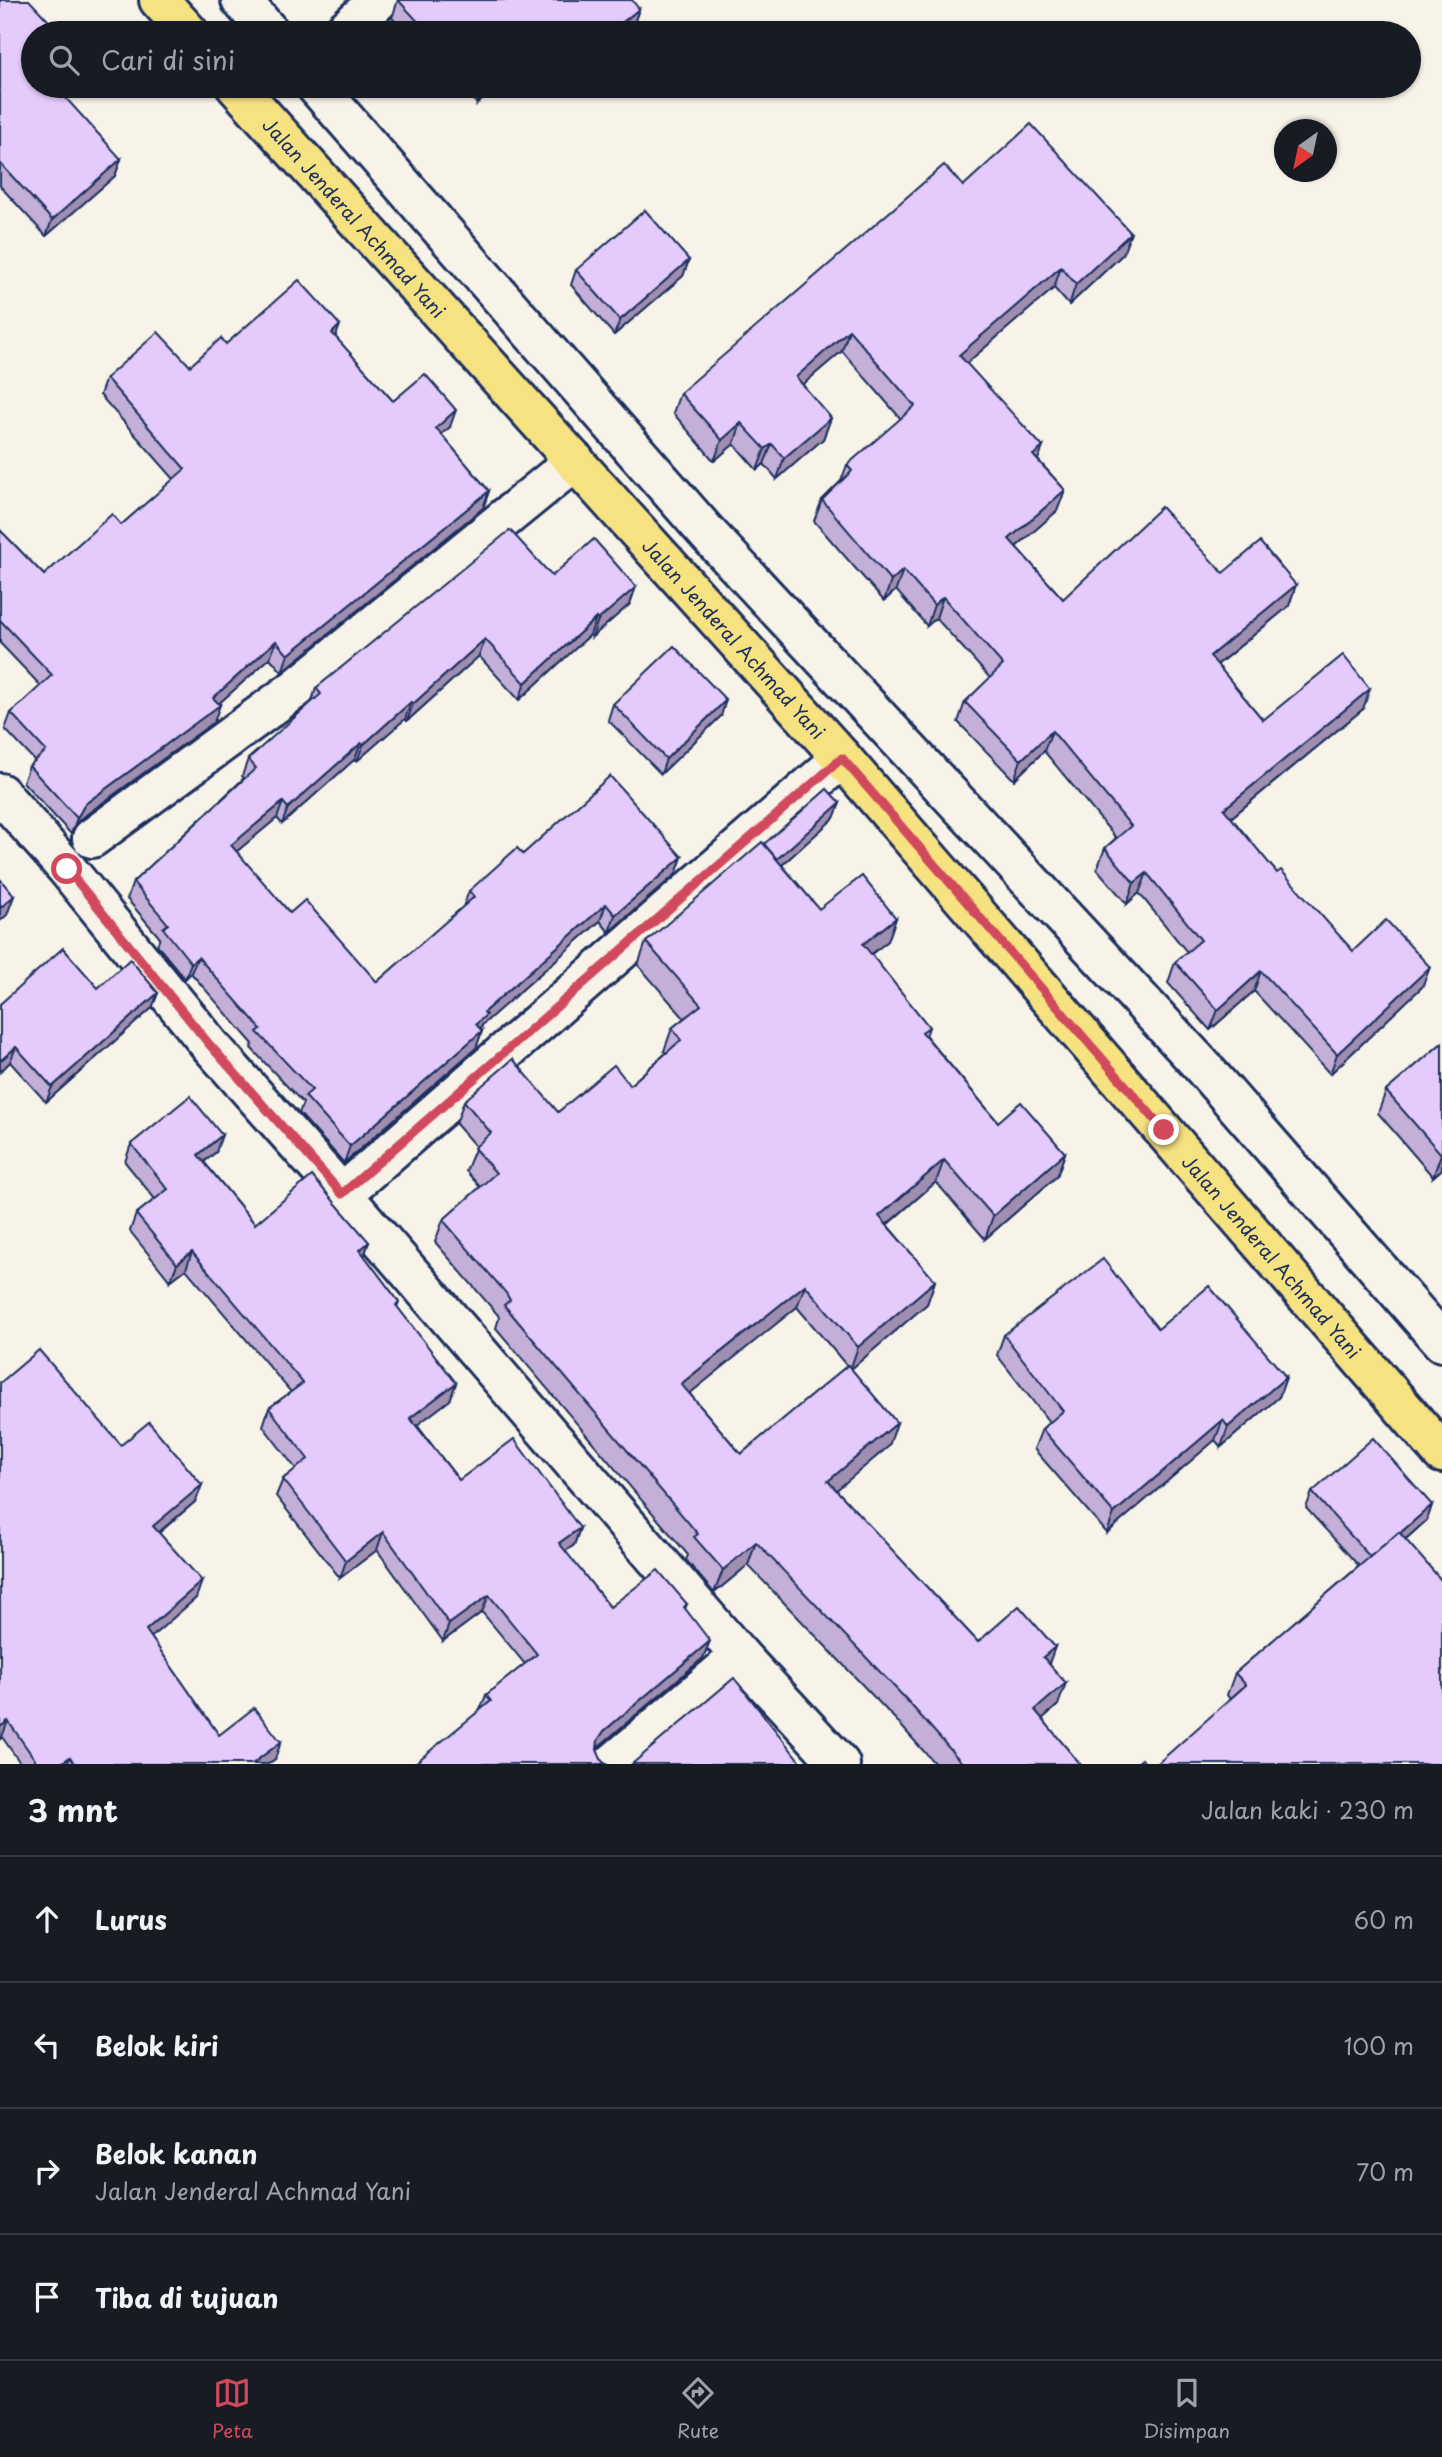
<!DOCTYPE html>
<html lang="id">
<meta charset="utf-8">
<style>
body{margin:0;font-family:"Playpen Sans",sans-serif;background:#20242c;color:#f1f3f6}
.compass{position:absolute;left:1274px;top:119px;width:63px;height:63px;border-radius:50%;background:#171b24;box-shadow:0 2px 5px #0004;rotate:213deg}
.stop{position:absolute;width:21px;height:21px;margin:-16px;border:5px solid #d1495b;border-radius:50%;background:#fff}
.stop.end{background:#d1495b;border-color:#fff;box-shadow:0 2px 7px #0008}
.list{margin:0;padding:0;list-style:none}
h2{display:flex;justify-content:space-between;align-items:center;height:91px;margin:0;padding:0 28px;font-size:30px}
h2 small{font-size:23px;font-weight:400;color:#9ea1a6}
.list li{display:grid;grid-template-columns:46px 1fr auto;gap:21px;align-items:center;box-sizing:border-box;height:126px;padding:0 28px;border-top:2px solid #363941}
.list b{display:block;font-size:26px;white-space:nowrap}
.list p{margin:0;font-size:23px;white-space:nowrap;color:#9ea1a6}
.list em{font-size:23px;font-style:normal;color:#9ea1a6}
.icon{flex:none;width:38px;height:38px;fill:none;stroke:currentColor;stroke-width:2;stroke-linecap:round;stroke-linejoin:round}
.map{position:relative;flex:none;width:1442px;height:1764px;overflow:hidden}
.search{position:absolute;background:#171b24;box-shadow:0 2px 5px #0004;left:21px;right:21px;top:21px;height:77px;display:flex;align-items:center;gap:18px;box-sizing:border-box;padding:0 24px;border-radius:38px;color:#9ea1a6;font-size:26px}
.sheet{height:595px;background:#171b24}
nav{display:flex;justify-content:space-around;align-items:center;box-sizing:border-box;height:98px;border-top:2px solid #363941;background:#171b24;font-size:19px;color:#9ea1a6}
nav a{display:grid;justify-items:center;gap:4px}
nav .on{color:#d1495b}
.map>svg:first-child{display:block}
.lines{fill:none;stroke-linecap:round;stroke-linejoin:round}
.minor-casing{stroke:#1b2f5e;stroke-width:44}
.major-casing{stroke:#1b2f5e;stroke-width:44}
.minor{stroke:#f7f3e8;stroke-width:38}
.major{stroke:#f7e281;stroke-width:38}
.wall{fill:#c4afd8;stroke:#1b2f5e;stroke-width:2;fill-rule:evenodd}
.shaded-wall{fill:#a08eb0;stroke:#1b2f5e;stroke-width:2}
.building{fill:#e4cbfb;stroke:#1b2f5e;stroke-width:2}
.route{stroke:#d1495b;stroke-width:9}
.labels{text-anchor:middle;dominant-baseline:central;stroke-width:7;stroke-linejoin:round;paint-order:stroke}
.street-label{font-size:19px;fill:#1b2f5e;stroke:#f7f3e8}
</style>
<div class="map">
<svg width="1442" height="1764" viewBox="0 0 1442 1764">
<rect width="100%" height="100%" fill="#f7f3e8"/>
<filter id="ink" filterUnits="userSpaceOnUse"><feTurbulence type="fractalNoise" baseFrequency=".0143" numOctaves="2"/><feDisplacementMap in="SourceGraphic" scale="14" xChannelSelector="R" yChannelSelector="G"/><feConvolveMatrix kernelMatrix="1 2 1 2 8 2 1 2 1" color-interpolation-filters="sRGB"/></filter>
<g filter="url(#ink)">
<g class="lines">
<g class="minor-casing">
<g id="minor">
<path d="M241,0L270,33"/>
<path d="M342,33L379,0"/>
<path d="M316,86L707,533L1201,1065L1442,1342"/>
<path d="M0,793L67,869L209,1044L342,1194L740,1656L840,1764"/>
<path d="M92,838L294,690L575,461"/>
<path d="M342,1194L842,758"/>
<path d="M612,1764L740,1656"/>
</g>
</g>
<g class="major-casing">
<g id="major">
<path d="M159,0L189,33"/>
<path id="s1" d="M236,86L842,758L1442,1453"/>
</g>
</g>
<use href="#minor" class="minor"/>
<use href="#major" class="major"/>
</g>
<g class="wall">
<path d="M0,0L33,86L121,159L115,176L46,236L0,186Z"/>
<path d="M398,0L639,9L633,26L624,33H406L392,18Z"/>
<path d="M461,86H498L477,104Z"/>
<path d="M963,186L1123,254L1069,305L1054,288L966,363L1038,460L1065,490L1057,511L1016,547L1063,599L1223,573L1289,606L1217,665L1263,720L1363,709L1231,818L1277,873L1353,951L1430,967L1422,987L1330,1074L1254,991L1210,1030L1168,983L1175,962L1187,952L1139,893L1127,904L1097,869L1105,848L1116,838L1044,751L1014,780L958,722L965,702L990,678L936,618L927,626L896,590L884,601L814,521L822,500L841,481L847,465L901,419L842,351L802,385L831,418L823,439L777,479L764,464L757,470L734,444L714,461L673,413L680,393Z"/>
<path d="M689,260L683,276L614,335L571,285L576,270Z"/>
<path d="M336,338L393,401L450,427L441,434L489,491L483,508L282,672L270,658L218,704L214,722L79,820L71,834L23,782L29,766L35,761L5,729L11,713L41,686L0,643V530L44,575L121,525L174,479L100,395L106,378L190,366L226,344Z"/>
<path d="M552,576L630,604L592,637L590,635L519,700L479,656L407,721L405,719L357,761L355,759L282,824L277,818L236,852L290,913L377,982L463,907L469,891L523,854L682,857L676,874L609,932L600,921L482,1025L481,1030L482,1031L476,1048L344,1163L299,1113L303,1103L251,1048L253,1044L191,973L185,979L157,945L160,938L127,899L133,882L244,778L242,776L248,759L311,704L316,688Z"/>
<path d="M613,704L721,716L661,774L608,720Z"/>
<path d="M840,803L834,818L782,865L819,909L896,918L888,941L871,954L929,1027L926,1036L998,1122L1065,1153L1057,1176L985,1239L936,1182L887,1225L935,1281L927,1304L851,1369L889,1446L836,1490L978,1642L1049,1663L1058,1705L1042,1719L1080,1764H935L896,1720L748,1565L714,1593L686,1560L688,1555L496,1328L499,1318L498,1315L435,1242L443,1220L480,1187L466,1171L476,1147L456,1124L464,1101L558,1112L630,1085L666,1053L664,1051L672,1028L684,1018L638,965L646,942L764,845ZM797,1307L847,1366L741,1454L689,1393Z"/>
<path d="M98,988L158,993L152,1008L46,1102L10,1062L0,1072V1004Z"/>
<path d="M1442,1043V1169L1433,1177L1378,1113L1386,1091Z"/>
<path d="M131,1144L216,1152L204,1162L255,1224L369,1242L364,1256L399,1302L397,1307L456,1383L450,1400L417,1425L459,1480L580,1528L574,1545L565,1551L610,1607L687,1604L685,1609L703,1658L597,1748V1750L480,1710L486,1695L525,1664L482,1612L443,1641L377,1550L340,1578L276,1496L283,1479L296,1469L263,1426L269,1408L291,1392L186,1269L170,1281L130,1231L136,1214L155,1199L125,1162Z"/>
<path d="M1158,1329L1286,1377L1279,1397L1221,1447L1215,1440L1107,1533L1034,1449L1042,1429L1049,1422L997,1355L1004,1335Z"/>
<path d="M0,1383L121,1445L196,1501L159,1533L196,1598L151,1637L219,1735L275,1759L268,1764H21L2,1737L0,1739Z"/>
<path d="M1312,1492L1432,1505L1427,1520L1230,1699L1227,1695L1235,1673L1359,1566L1306,1508Z"/>
</g>
<g class="shaded-wall">
<path d="M639,9L633,26L624,33H609Z"/>
<path d="M428,23L424,33H421L423,27Z"/>
<path d="M484,86H498L477,104L483,87Z"/>
<path d="M121,159L115,176L46,236L52,220Z"/>
<path d="M1131,233L1123,254L1069,305L1076,284Z"/>
<path d="M689,260L683,276L614,335L620,320Z"/>
<path d="M1061,267L1054,288L952,376L959,355Z"/>
<path d="M340,325L334,342L332,333Z"/>
<path d="M849,330L842,351L788,397L796,377Z"/>
<path d="M456,410L450,427L430,444L436,428Z"/>
<path d="M831,418L823,439L777,479L784,458Z"/>
<path d="M741,423L734,444L714,461L722,440Z"/>
<path d="M772,444L764,464L757,470L765,449Z"/>
<path d="M1043,447L1035,467L1033,455Z"/>
<path d="M1065,490L1057,511L1002,559L1009,539Z"/>
<path d="M489,491L483,508L282,672L288,655Z"/>
<path d="M903,570L896,590L884,601L891,581Z"/>
<path d="M1296,585L1289,606L1202,677L1210,656Z"/>
<path d="M636,587L630,604L592,637L598,620Z"/>
<path d="M943,597L936,618L927,626L934,605Z"/>
<path d="M596,618L590,635L519,700L525,683Z"/>
<path d="M485,639L479,656L407,721L413,704Z"/>
<path d="M276,641L270,658L207,714L213,698Z"/>
<path d="M1370,689L1363,709L1216,830L1224,809Z"/>
<path d="M726,700L721,716L661,774L666,759Z"/>
<path d="M411,702L405,719L357,761L363,745Z"/>
<path d="M220,705L214,722L79,820L71,834L77,818L85,804Z"/>
<path d="M1052,731L1044,751L1014,780L1021,760Z"/>
<path d="M361,743L355,759L282,824L288,808Z"/>
<path d="M283,802L277,818L224,862L231,845Z"/>
<path d="M840,803L834,818L772,874L777,859Z"/>
<path d="M682,857L676,874L609,932L615,915Z"/>
<path d="M1147,873L1139,893L1127,904L1134,883Z"/>
<path d="M14,896L7,915L0,921V908Z"/>
<path d="M606,904L600,921L482,1025L480,1031L476,1024L484,1012Z"/>
<path d="M896,918L888,941L855,967L863,944Z"/>
<path d="M198,957L191,973L185,979L191,963Z"/>
<path d="M1430,967L1422,987L1330,1074L1337,1054Z"/>
<path d="M1261,971L1254,991L1210,1030L1218,1010Z"/>
<path d="M158,993L152,1008L46,1102L52,1087Z"/>
<path d="M482,1031L476,1048L344,1163L350,1146Z"/>
<path d="M16,1047L10,1062L0,1072V1061Z"/>
<path d="M222,1135L216,1152L192,1172L198,1155Z"/>
<path d="M1065,1153L1057,1176L985,1239L993,1216Z"/>
<path d="M1441,1154H1442V1169L1433,1177Z"/>
<path d="M944,1160L936,1182L871,1238L879,1216Z"/>
<path d="M369,1242L363,1259L360,1250Z"/>
<path d="M192,1252L186,1269L170,1281L177,1264Z"/>
<path d="M935,1281L927,1304L850,1370L858,1347Z"/>
<path d="M805,1285L797,1307L673,1407L681,1384Z"/>
<path d="M1286,1377L1279,1397L1221,1447L1228,1427Z"/>
<path d="M456,1383L450,1400L404,1435L410,1418Z"/>
<path d="M1223,1420L1215,1440L1107,1533L1114,1513Z"/>
<path d="M897,1423L889,1446L820,1504L828,1481Z"/>
<path d="M202,1485L196,1501L147,1542L153,1526Z"/>
<path d="M1432,1505L1427,1520L1366,1574L1371,1559Z"/>
<path d="M580,1528L574,1545L552,1561L559,1543Z"/>
<path d="M383,1532L377,1550L340,1578L346,1561Z"/>
<path d="M756,1542L748,1565L714,1593L723,1570Z"/>
<path d="M202,1581L196,1598L140,1647L146,1630Z"/>
<path d="M489,1595L482,1612L443,1641L449,1624Z"/>
<path d="M710,1641L703,1658L597,1748L591,1757L598,1740L604,1731Z"/>
<path d="M1055,1647L1047,1669L1043,1657Z"/>
<path d="M1066,1683L1058,1705L1026,1733L1035,1710Z"/>
<path d="M8,1721L2,1737L0,1739V1727Z"/>
<path d="M281,1742L275,1759L268,1764H252Z"/>
<path d="M70,1757L67,1764H60Z"/>
</g>
<g class="building">
<path d="M0,0H29L60,33H33V86H55L121,159L52,220L0,163Z"/>
<path d="M398,0H632L639,9L609,33H437L428,23L423,27Z"/>
<path d="M1031,124L1131,233L1076,284L1061,267L959,355L1043,447L1033,455L1065,490L1009,539L1063,599L1161,507L1223,573L1260,542L1296,585L1210,656L1263,720L1343,655L1370,689L1224,809L1277,873L1281,870L1353,951L1386,920L1430,967L1337,1054L1261,971L1218,1010L1175,962L1201,940L1147,873L1134,883L1105,848L1131,826L1052,731L1021,760L965,702L1003,665L943,597L934,605L903,570L891,581L822,500L852,471L847,465L915,406L849,330L796,377L831,418L784,458L772,444L765,449L741,423L722,440L680,393L944,165L963,186Z"/>
<path d="M645,210L689,260L620,320L576,270Z"/>
<path d="M299,280L340,325L332,333L393,401L425,374L456,410L436,428L489,491L288,655L276,641L213,698L220,705L85,804L77,818L29,766L46,751L11,713L52,675L0,620V530L44,575L112,514L121,525L185,469L106,378L158,332L190,366L221,338L226,344Z"/>
<path d="M510,530L552,576L594,539L636,587L598,620L596,618L525,683L485,639L413,704L411,702L363,745L361,743L288,808L283,802L231,845L290,913L305,900L377,982L474,897L469,891L517,848L523,854L610,776L682,857L615,915L606,904L484,1012L486,1015L476,1024L482,1031L350,1146L305,1096L312,1090L257,1032L261,1029L198,957L191,963L163,928L168,924L133,882L256,768L248,759L321,694L316,688Z"/>
<path d="M674,646L726,700L666,759L613,704Z"/>
<path d="M827,789L840,803L777,859L764,844Z"/>
<path d="M762,842L819,909L862,876L896,918L863,944L929,1027L922,1032L998,1122L1021,1102L1065,1153L993,1216L944,1160L879,1216L935,1281L858,1347L805,1285L681,1384L741,1454L848,1365L897,1423L828,1481L978,1642L1019,1606L1055,1647L1043,1657L1066,1683L1035,1710L1080,1764H963L904,1697L756,1542L723,1570L694,1537L698,1534L504,1305L510,1300L506,1293L443,1220L496,1173L474,1148L491,1133L464,1101L513,1059L558,1112L614,1065L630,1085L681,1040L672,1028L701,1005L646,942Z"/>
<path d="M0,879L14,896L0,908Z"/>
<path d="M63,948L98,988L130,959L158,993L52,1087L16,1047L0,1061V1004Z"/>
<path d="M1442,1043V1154H1441L1386,1091Z"/>
<path d="M190,1096L222,1135L198,1155L255,1224L312,1176L369,1242L360,1250L399,1302L396,1305L456,1383L410,1418L459,1480L514,1439L580,1528L559,1543L610,1607L658,1570L687,1604L684,1607L710,1641L604,1731L598,1740L597,1750L602,1761L606,1764H414L491,1701L486,1695L537,1654L489,1595L449,1624L383,1532L346,1561L283,1479L308,1459L269,1408L303,1383L192,1252L177,1264L136,1214L168,1189L131,1144Z"/>
<path d="M1103,1259L1158,1329L1209,1286L1286,1377L1228,1427L1223,1420L1114,1513L1042,1429L1063,1411L1004,1335Z"/>
<path d="M39,1350L121,1445L149,1422L202,1485L153,1526L202,1581L146,1630L219,1735L254,1708L281,1742L252,1764H75L70,1757L60,1764H38L8,1721L0,1727V1383Z"/>
<path d="M1373,1438L1432,1505L1400,1533L1399,1532L1370,1557L1312,1492Z"/>
<path d="M1399,1532L1442,1581V1764H1157L1246,1685L1235,1673Z"/>
<path d="M734,1678L802,1764H632Z"/>
<path d="M1142,1759L1146,1764H1136Z"/>
</g>
</g>
<g class="lines" filter="url(#ink)">
<path class="route" d="M67,869L209,1044L342,1194L842,758L1164,1130"/>
</g>
<g class="labels">
<g class="street-label">
<text stroke="none"><textPath href="#s1" startOffset="177">Jalan Jenderal Achmad Yani</textPath></text>
<text stroke="none"><textPath href="#s1" startOffset="744">Jalan Jenderal Achmad Yani</textPath></text>
<text stroke="none"><textPath href="#s1" startOffset="1563">Jalan Jenderal Achmad Yani</textPath></text>
</g>
</g>
</svg>
<svg class="compass" viewBox="-18 -18 36 36"><path d="M0-13l5 13h-10z" fill="#e53935"/><path d="M0 13l5-13h-10z" fill="#9ea1a6"/></svg>
<div class="stop" style="left:67px;top:869px"></div>
<div class="stop end" style="left:1164px;top:1130px"></div>
<div class="search"><svg class="icon" aria-label="search" viewBox="0 0 24 24"><circle cx="10" cy="10" r="6"/><path d="M15 15l6 6"/></svg>Cari di sini</div>
</div>
<section class="sheet">
<h2>3 mnt<small>Jalan kaki · 230 m</small></h2>
<ul class="list">
<li><svg class="icon" aria-label="ahead" viewBox="0 0 24 24"><path d="M12 20V5M6 11l6-6 6 6"/></svg><div><b>Lurus</b></div><em>60 m</em></li>
<li><svg class="icon" aria-label="left" viewBox="0 0 24 24"><path d="M17 20v-9H6M10 6l-5 5 5 5"/></svg><div><b>Belok kiri</b></div><em>100 m</em></li>
<li><svg class="icon" aria-label="right" viewBox="0 0 24 24"><path d="M7 20v-9h11M14 6l5 5-5 5"/></svg><div><b>Belok kanan</b><p>Jalan Jenderal Achmad Yani</p></div><em>70 m</em></li>
<li><svg class="icon" aria-label="arrive" viewBox="0 0 24 24"><path d="M6 21V4h12l-3 4 3 4H6"/></svg><div><b>Tiba di tujuan</b></div></li>
</ul>
</section>
<nav>
<a class="on"><svg class="icon" aria-label="map" viewBox="0 0 24 24"><path d="M3 6l6-2 6 2 6-2v14l-6 2-6-2-6 2zM9 4v14M15 6v14"/></svg>Peta</a>
<a><svg class="icon" aria-label="directions" viewBox="0 0 24 24"><path d="M12 3l9 9-9 9-9-9zM9 14v-3h6M13 9l2 2-2 2"/></svg>Rute</a>
<a><svg class="icon" aria-label="saved" viewBox="0 0 24 24"><path d="M7 4h10v16l-5-4-5 4z"/></svg>Disimpan</a>
</nav>
